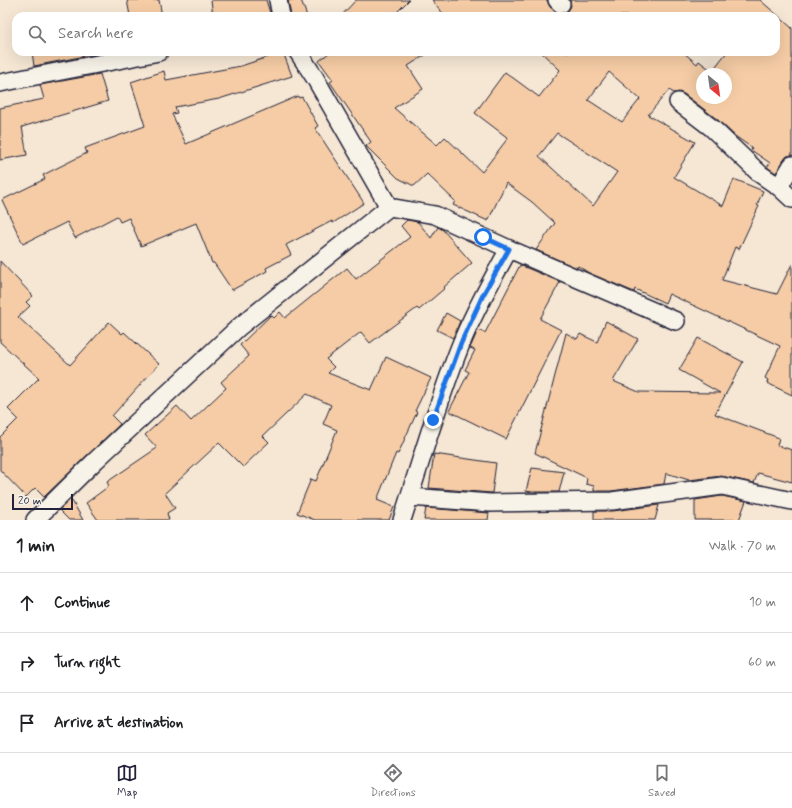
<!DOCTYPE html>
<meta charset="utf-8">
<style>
body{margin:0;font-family:Mynerve,sans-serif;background:#f6f6f6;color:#202124}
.compass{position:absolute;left:696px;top:68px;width:36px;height:36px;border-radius:50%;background:#fff;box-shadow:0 4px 16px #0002;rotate:151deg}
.scale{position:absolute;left:12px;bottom:10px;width:61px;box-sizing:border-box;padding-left:4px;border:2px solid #22223b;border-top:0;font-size:11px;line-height:14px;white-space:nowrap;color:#22223b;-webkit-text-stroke:3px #f7f3e8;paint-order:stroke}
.stop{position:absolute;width:12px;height:12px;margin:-9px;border:3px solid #1a73e8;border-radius:50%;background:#fff}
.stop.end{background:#1a73e8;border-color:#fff;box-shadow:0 1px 4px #0008}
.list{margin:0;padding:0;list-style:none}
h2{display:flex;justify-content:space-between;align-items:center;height:52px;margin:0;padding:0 16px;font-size:17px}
h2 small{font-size:13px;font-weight:400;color:#757577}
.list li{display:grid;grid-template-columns:26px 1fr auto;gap:12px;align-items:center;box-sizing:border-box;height:60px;padding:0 16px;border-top:1px solid #e0e0e0}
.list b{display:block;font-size:15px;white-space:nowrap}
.list em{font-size:13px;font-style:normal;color:#757577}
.icon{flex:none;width:22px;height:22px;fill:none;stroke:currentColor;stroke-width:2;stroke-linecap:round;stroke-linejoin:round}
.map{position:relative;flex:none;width:792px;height:520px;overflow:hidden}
.search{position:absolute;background:#fff;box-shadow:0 4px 16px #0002;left:12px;right:12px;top:12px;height:44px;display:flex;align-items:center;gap:10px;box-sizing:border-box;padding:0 14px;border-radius:12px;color:#757577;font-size:15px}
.sheet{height:232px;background:#fff}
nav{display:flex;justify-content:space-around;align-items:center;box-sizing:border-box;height:56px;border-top:1px solid #e0e0e0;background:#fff;font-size:11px;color:#757577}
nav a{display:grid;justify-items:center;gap:2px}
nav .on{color:#22223b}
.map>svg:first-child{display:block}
.building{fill:#f5cca5;stroke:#22223b;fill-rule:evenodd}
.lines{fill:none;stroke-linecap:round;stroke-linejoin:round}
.minor-casing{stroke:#22223b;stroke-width:20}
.minor{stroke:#f7f3e8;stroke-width:17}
.route{stroke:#1a73e8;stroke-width:5}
</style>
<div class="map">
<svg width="792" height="520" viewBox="0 0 792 520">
<rect width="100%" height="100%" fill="#f6e7d4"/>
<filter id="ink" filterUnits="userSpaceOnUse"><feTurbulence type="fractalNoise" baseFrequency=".025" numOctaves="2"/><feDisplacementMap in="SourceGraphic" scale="8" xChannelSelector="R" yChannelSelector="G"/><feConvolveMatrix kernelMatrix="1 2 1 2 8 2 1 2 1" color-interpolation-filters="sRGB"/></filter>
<g filter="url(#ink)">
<g class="building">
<path d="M127,0H159L162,16H130Z"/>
<path d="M211,0H266L271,16H213Z"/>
<path d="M288,0H301L307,16H291Z"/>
<path d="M356,0H409L393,16H341Z"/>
<path d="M432,0H547L550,7L559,14H564L568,11L571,6L570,0H760L792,28V155L787,156L784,160L776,173L767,167L770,163L751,150L752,148L735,136L718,120L684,94L679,92L674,93L669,90L648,115L695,142L674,177L723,206L734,179L763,191L757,205L759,206L739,249L735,247L722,280L777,294L792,264V395L767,383L768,380L765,378L780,346L669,294L665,303L635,289L634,292L589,273L578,266L577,268L536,250L555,223L532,202L506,183L488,221L453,205L455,201L427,174L414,186L398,178L366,146L371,142L330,82L333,80L319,61L330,52H430L408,66L423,89L394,108L437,145L445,137L482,172L508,138L475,113L505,72L539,97L560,70L541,52H683L697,64L699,61L712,71L727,52H776V16H445ZM609,72L640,99L622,122L588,100ZM702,74H726V98H702ZM557,133L617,172L593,206L539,156Z"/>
<path d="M32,52H95V54L34,66Z"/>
<path d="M283,52L292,76L219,99L175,107L177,113L172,114L186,144L298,96L299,98L302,97L318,126L315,128L364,203L333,223L332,221L286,245L291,255L266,268L267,271L232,290L214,263H212L196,223L141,246L129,218L120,222L117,216L75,238L67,222L23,244L2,200L45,179L43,175L87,153L85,148L145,126L131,82L164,71L166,80L241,66Z"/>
<path d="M100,74L108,101L22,127L27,155L0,160V108L44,99L40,85Z"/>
<path d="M407,220L418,222L431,238L438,227L443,230L472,263L444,287L445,288L419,310L417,308L370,343L361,332L326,359L334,367L328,373L371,390L386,357L431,378L415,411L417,412L398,454L396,453L377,500L394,507L389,520H315L297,513L311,479L316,481L337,430L323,424L331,405L307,394L263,436L269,442L243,467L219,443L165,493L175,508L167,513L169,520H98L86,503L109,486L107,482L157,448L145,435L177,406L191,421L226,388L221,382L249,356L240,345L271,315L274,318L280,312L285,318L347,268L356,279L410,237L401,226Z"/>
<path d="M0,261L33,296L26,302L30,306L18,317L70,365L109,322L122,334L124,332L159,364L112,416L120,424L44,497L35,488L26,497L0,470V437L18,419L8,409L39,378L0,342Z"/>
<path d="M520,265L560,282L540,319L561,330L506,439L449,411L469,372L465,370L475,350L470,348L478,330L485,333Z"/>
<path d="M446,313L460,321L453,338L437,330Z"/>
<path d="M606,321L638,339L613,381L639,392L720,393L679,370L698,338L743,362L715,414L779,438L777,445L792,450V482L758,473L754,483L721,476L689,480L666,473L664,484L611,491H594V486L586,484L587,478L535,453L566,333L577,339L580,334L597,342Z"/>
<path d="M434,454L496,463L492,493L429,488Z"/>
<path d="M532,468L564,472L559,492H532L526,491Z"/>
<path d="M722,496L746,501L739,520H695V500Z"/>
<path d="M71,499L83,520H69L59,510Z"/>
<path d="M659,505L655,520H594V511H613Z"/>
<path d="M426,508L489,513L488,520H424Z"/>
</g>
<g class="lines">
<g class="minor-casing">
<g id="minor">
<path d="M278,0L281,16"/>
<path d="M557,0L561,4"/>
<path d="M298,52L315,78L389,207L435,215L509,249L676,321"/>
<path d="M0,83L159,52"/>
<path d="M678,102L712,128L760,174L779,187L792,199"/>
<path d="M779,187L792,165"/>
<path d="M410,497L490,503L612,501L722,486L792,501"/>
<path d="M35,520L95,461L239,327L389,207"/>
<path d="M402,520C421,461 438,401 461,344C474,311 492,280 509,249"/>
</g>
</g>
<use href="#minor" class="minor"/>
</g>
</g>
<g class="lines" filter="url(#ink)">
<path class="route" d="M433,420L461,343L483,295L509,249L483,237"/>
</g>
</svg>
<svg class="compass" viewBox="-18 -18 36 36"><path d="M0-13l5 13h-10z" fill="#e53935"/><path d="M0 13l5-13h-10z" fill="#757577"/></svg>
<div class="scale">20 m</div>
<div class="stop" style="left:483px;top:237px"></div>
<div class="stop end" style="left:433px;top:420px"></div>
<div class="search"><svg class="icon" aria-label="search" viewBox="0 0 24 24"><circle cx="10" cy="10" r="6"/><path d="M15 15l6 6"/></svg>Search here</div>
</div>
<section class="sheet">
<h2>1 min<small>Walk · 70 m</small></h2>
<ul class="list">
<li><svg class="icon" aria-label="ahead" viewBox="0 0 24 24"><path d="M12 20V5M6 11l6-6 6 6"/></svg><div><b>Continue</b></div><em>10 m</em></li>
<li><svg class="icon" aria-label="right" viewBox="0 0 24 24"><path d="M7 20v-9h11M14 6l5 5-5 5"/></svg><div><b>Turn right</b></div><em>60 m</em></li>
<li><svg class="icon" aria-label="arrive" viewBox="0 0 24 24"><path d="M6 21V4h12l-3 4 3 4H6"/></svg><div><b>Arrive at destination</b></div></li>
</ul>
</section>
<nav>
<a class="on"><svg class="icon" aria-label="map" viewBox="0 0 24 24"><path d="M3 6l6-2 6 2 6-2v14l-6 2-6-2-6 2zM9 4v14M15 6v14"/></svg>Map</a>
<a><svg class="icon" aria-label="directions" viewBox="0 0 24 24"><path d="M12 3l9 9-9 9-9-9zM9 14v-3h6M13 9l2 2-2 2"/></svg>Directions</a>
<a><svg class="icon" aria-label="saved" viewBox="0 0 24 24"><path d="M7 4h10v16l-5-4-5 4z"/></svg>Saved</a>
</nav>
